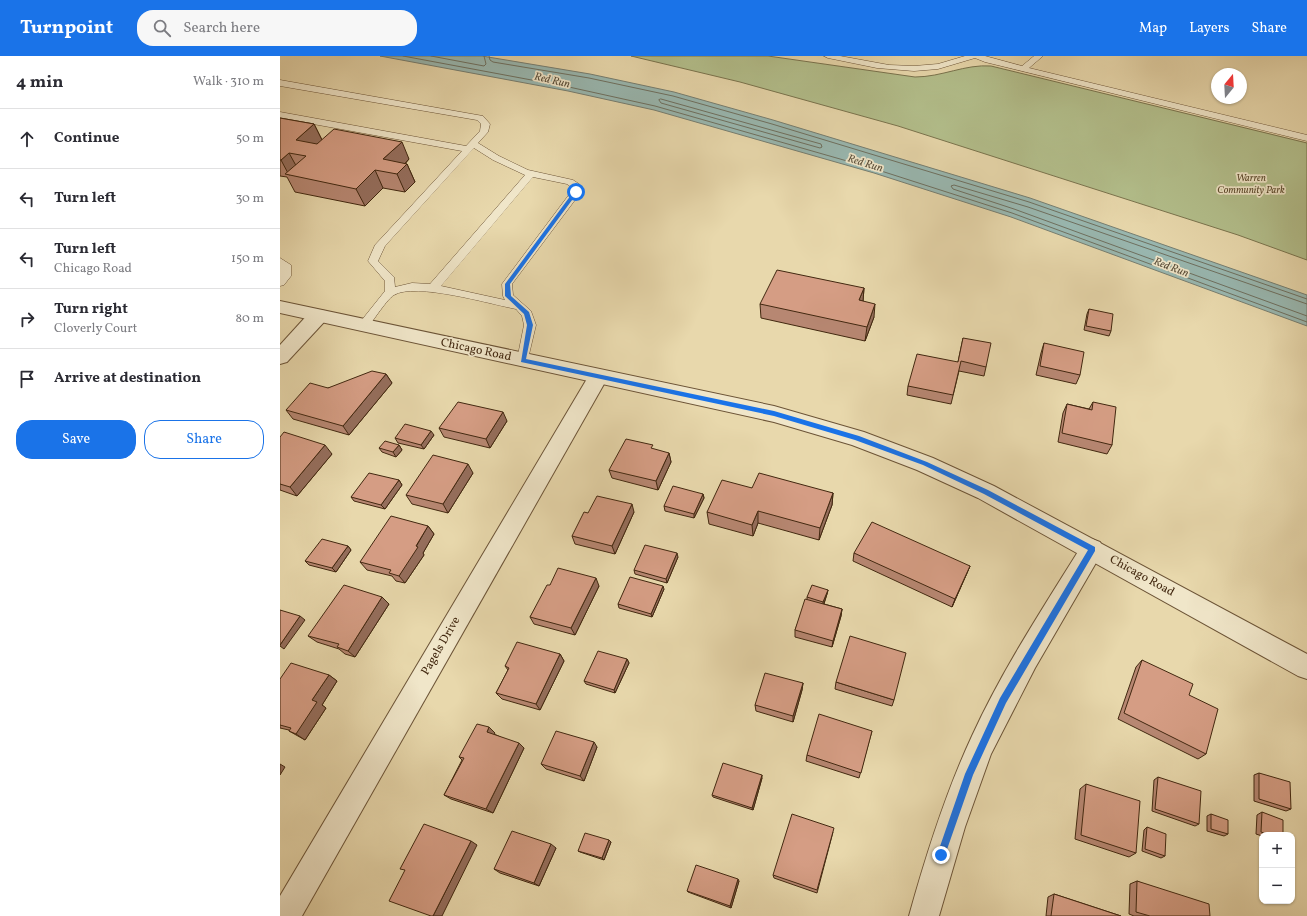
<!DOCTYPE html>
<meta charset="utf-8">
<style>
body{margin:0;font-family:Vollkorn,serif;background:#f7f7f7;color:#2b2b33}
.controls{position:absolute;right:12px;bottom:12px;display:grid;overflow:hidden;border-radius:8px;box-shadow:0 1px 3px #0004}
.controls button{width:36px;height:36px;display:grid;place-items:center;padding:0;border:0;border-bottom:1px solid #e1e1e2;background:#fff;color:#2b2b33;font:20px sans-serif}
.compass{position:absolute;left:931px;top:12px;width:36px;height:36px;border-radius:50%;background:#fff;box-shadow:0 1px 3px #0004;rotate:18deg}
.stop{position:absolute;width:12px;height:12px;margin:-9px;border:3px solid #1a73e8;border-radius:50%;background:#fff}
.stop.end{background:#1a73e8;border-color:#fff;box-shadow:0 1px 4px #0008}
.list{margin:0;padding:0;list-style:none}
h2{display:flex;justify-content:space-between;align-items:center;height:52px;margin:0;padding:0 16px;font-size:17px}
h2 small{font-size:13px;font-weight:400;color:#7c7c81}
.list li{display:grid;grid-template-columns:26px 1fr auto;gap:12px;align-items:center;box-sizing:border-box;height:60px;padding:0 16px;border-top:1px solid #e1e1e2}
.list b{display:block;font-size:15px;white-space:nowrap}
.list p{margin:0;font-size:13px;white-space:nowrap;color:#7c7c81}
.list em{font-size:13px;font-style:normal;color:#7c7c81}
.actions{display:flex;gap:8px;padding:12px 16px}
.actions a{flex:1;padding:9px 0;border:1px solid #1a73e8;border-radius:16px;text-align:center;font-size:14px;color:#1a73e8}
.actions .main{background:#1a73e8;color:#fff}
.icon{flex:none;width:22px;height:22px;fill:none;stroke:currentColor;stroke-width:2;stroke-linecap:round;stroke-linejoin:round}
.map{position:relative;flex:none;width:1027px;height:860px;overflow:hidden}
header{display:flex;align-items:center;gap:24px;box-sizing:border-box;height:56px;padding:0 20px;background:#1a73e8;color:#fff}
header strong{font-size:19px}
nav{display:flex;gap:22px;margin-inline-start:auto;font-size:14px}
.search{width:280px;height:36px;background:#f7f7f7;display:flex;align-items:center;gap:10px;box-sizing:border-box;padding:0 14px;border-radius:16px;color:#7c7c81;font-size:15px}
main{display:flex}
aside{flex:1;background:#fff}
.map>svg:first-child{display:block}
.green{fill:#b3bf8c;stroke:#7a744e}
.water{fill:#99b8b1;stroke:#767e71}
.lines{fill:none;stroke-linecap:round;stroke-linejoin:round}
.shore{stroke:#6e7060;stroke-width:1}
.service-casing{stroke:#6c5437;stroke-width:1}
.minor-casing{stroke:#6c5437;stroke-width:2}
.tertiary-casing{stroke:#6c5437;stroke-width:2}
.service{fill:#f0e6c9;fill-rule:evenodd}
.minor{fill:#f0e6c9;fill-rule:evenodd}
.tertiary{fill:#f0e6c9;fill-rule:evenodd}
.wall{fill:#b78772;stroke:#422810}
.shaded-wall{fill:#956e5c;stroke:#422810}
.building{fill:#d59d84;stroke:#422810}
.route{fill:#1a73e8}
.labels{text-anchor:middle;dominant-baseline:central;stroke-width:3.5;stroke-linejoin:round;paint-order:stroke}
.far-park-label{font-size:10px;font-style:italic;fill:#594629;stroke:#f0e6c9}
.far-water-label{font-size:11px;font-style:italic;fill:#584c38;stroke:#f0e6c9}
.street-label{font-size:12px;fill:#422810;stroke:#f0e6c9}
</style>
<header>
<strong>Turnpoint</strong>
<div class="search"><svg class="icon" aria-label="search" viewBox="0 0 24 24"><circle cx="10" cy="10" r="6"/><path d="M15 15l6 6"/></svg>Search here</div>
<nav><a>Map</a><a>Layers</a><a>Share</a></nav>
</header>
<main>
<aside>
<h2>4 min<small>Walk · 310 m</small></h2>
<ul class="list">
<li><svg class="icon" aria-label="ahead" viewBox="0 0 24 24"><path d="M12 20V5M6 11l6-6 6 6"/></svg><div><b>Continue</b></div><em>50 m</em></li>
<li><svg class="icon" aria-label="left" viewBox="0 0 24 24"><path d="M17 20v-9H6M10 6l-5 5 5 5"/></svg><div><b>Turn left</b></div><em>30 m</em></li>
<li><svg class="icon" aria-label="left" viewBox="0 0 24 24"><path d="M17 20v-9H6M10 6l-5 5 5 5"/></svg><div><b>Turn left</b><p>Chicago Road</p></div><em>150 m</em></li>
<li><svg class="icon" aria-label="right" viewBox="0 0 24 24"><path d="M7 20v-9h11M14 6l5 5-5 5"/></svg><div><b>Turn right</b><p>Cloverly Court</p></div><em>80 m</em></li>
<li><svg class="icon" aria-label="arrive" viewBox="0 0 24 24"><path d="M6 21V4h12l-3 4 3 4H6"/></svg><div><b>Arrive at destination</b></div></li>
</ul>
<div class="actions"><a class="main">Save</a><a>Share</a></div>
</aside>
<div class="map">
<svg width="1027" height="860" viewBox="0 0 1027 860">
<rect width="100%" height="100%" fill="#e8d8ac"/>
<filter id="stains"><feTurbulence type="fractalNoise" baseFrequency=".005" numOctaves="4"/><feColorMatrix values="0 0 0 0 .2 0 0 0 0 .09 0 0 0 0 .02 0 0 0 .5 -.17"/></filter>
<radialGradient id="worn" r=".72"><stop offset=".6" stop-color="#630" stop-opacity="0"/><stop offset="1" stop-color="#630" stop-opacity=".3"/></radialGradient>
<path class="green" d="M351,0H488L635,21C662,21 685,8 711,10L1027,87V204L958,179L618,70L460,26Z"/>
<path class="water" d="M100,0H202L310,18L394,36L493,64L750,142L1027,239V270L731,161L594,117L374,54L288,35Z"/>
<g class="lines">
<g class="shore">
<path d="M123,0L289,31L375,50L595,113L732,157L1027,266"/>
<path d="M151,0L204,10L206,8L204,0"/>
<path d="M209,0L210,4L213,6L309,22L393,40L492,68L749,146L1027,243"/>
<path d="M381,43L541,88L542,91L540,92L381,47L379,44Z"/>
<path d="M1027,248L748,151L674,129L671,130L673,133L734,153L1027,260"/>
</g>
<g class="service-casing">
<g id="service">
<path d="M544,0H560L609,9L634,10L658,8L685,0H705L742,10L754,0H763L749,12L1027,79V85L705,6L695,2L658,13L634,15L597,12L548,2Z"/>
<path d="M0,24L203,60L210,68L208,76L198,87L219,100L248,114L293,124L299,128L301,136L232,228L233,239L251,255L256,269L247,307L243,308L239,307L237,304L244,269L242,260L236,253C210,248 135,226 114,239C108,242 92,266 87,273H79L77,270L105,235V225L88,205L95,189L182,95L0,62V56L186,90L200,75L201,68L197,64L0,30ZM194,92L213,104L245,119L150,228L132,227L115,231L114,221L98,205L105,190ZM253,121L287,128L291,131V136L222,228L223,240L225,244L161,230Z"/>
<path d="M0,202L11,209V220L4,229L0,230Z"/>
</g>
</g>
<g class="minor-casing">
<g id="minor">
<path d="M38,254L45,255L47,260L45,265L7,306L0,308V289L31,255Z"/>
<path d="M318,314L325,316L328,321L22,860H0V840L311,316Z"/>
<path d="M812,483L820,486L824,493L755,612L711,698L685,771L659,860H629C646,799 665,738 692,680C723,612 765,549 804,486Z"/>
</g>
</g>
<g class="tertiary-casing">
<path id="tertiary" d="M0,245L494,350L584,376L653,402L714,430L1027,598V623L1018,620L698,442L637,414L572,389L494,366L0,257Z"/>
</g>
<use href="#service" class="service"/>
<use href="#minor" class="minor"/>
<use href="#tertiary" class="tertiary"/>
</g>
<g class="wall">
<path d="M0,62L34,68L42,84L129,103L125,108H127L135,126L125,136L103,132L85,150L15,136L7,121L0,120Z"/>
<path d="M584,232L583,245L594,261L585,285L481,262L480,248Z"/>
<path d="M809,253L831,275L829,280L804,274L807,258Z"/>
<path d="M683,282L706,311L704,320L679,315L671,348L627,339L628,330L678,306Z"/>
<path d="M764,287L800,319L796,328L756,319L761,297Z"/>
<path d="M106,318L112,327L69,379L13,363L6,354L48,332Z"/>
<path d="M813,346L832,389L827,398L778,386L783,357L787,348L809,353Z"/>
<path d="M227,365L210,392L164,381L159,372Z"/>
<path d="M154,379L144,393L118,387L115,382Z"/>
<path d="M0,381L52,398L17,440L0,434Z"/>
<path d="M119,389L122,394L116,401L102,396L99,392Z"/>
<path d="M389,397L391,406L378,434L332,422L329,414Z"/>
<path d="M193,417L168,457L132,448L126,439Z"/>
<path d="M119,424L122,429L105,453L74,445L71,441Z"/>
<path d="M472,432L553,437L552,449L539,484L478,467L473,480L429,468L427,456Z"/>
<path d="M423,438L424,442L414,462L385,455L384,450Z"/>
<path d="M354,456L335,498L295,488L292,480Z"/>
<path d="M148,470L154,478L143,497L144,499L125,527L116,525L112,520L87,514L80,506Z"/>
<path d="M68,490L71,494L56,516L29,509L25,505Z"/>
<path d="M574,497L690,510L687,517L672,551L573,505Z"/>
<path d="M398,501L387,527L355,518L354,514Z"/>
<path d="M270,529L319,530L295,579L254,568L250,561Z"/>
<path d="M384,533L372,561L339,552L338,548Z"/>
<path d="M548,534L547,538L544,548L562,553L561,560L552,591L515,581V574L527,543V541Z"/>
<path d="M109,548L75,601L65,598L59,593L37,586L28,580Z"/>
<path d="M280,598L284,605L260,654L222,643L216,637L228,614L225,610Z"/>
<path d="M347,603L349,607L335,637L306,628L304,625Z"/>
<path d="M862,604L909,639L926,698L918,703L838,663L856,611Z"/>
<path d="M49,619L57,625L42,649L46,652L25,684L9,675V674L0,672V623Z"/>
<path d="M556,626L614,644L612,650L555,633Z"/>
<path d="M523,627L522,634L513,666L476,655L475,649Z"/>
<path d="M209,671L215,677L214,678L244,692L213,757L171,743L164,739L182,704L179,701Z"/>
<path d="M592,675L579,722L526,705L527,699Z"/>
<path d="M317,691L304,725L266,713L261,708Z"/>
<path d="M979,717L1011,753L1006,755L974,745V719Z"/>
<path d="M878,721L919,768L915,770L872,755L874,724Z"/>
<path d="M482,722L473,754L433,741L432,739Z"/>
<path d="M806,728L856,797L849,801L795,783L800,733Z"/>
<path d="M982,756L1003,779H982V780L976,778L977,759Z"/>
<path d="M931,758L948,778L944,780L927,775V760Z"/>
<path d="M867,771L885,800L881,802L862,795L864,774Z"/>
<path d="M553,776L537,837L494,822L493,819Z"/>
<path d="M329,784L331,786L324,804L300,796L298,795Z"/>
<path d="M276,792L259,830L220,817L214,813Z"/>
<path d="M459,825L451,852L408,836L407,835Z"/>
<path d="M857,825L930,860H854L849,858L850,828Z"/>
<path d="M774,838L841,860H766L768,841Z"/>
</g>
<g class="shaded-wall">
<path d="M34,68L43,86L26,101L16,84Z"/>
<path d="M122,86L129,103L115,118L103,103Z"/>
<path d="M9,97L19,115L9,119L1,104Z"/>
<path d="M127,108L135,126L125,136L117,118Z"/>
<path d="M95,114L103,132L85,150L76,133Z"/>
<path d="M584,232L583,245L579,244Z"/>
<path d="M595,248L594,261L585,285L587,271Z"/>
<path d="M106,318L112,327L69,379L63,370Z"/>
<path d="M223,356L227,365L210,392L206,383Z"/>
<path d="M151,375L154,379L144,393L141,389Z"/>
<path d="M45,389L52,398L17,440L10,431Z"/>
<path d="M119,389L122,394L116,401L113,396Z"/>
<path d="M389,397L391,406L378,434L376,425Z"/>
<path d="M188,408L193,417L168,457L163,448Z"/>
<path d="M119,424L122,429L105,453L101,449Z"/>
<path d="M553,437L552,449L539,484L540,472Z"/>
<path d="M423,438L424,442L414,462V458Z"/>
<path d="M352,448L354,456L335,498L332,490Z"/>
<path d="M478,455V467L473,480L472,469Z"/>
<path d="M148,470L154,478L143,497L144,499L125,527L119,520Z"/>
<path d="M68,490L71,494L56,516L52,512Z"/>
<path d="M397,497L398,501L387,527L386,523Z"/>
<path d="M690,510L687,517L672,551L675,543Z"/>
<path d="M316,522L319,530L295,579L291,572Z"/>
<path d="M383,530L384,533L372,561L371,558Z"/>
<path d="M548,534L547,538L543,550V546Z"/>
<path d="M102,541L109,548L75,601L68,595Z"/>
<path d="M562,553L561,560L552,591L553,585Z"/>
<path d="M20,560L25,564L4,593L0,590V589Z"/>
<path d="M280,598L284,605L260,654L256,648Z"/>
<path d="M347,603L349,607L335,637L334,634Z"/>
<path d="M49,619L57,625L42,649L46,652L25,684L16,678L32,644Z"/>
<path d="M523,627L522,634L513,666V660Z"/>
<path d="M209,671L215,677L212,682L207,676Z"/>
<path d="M314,686L317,691L304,725L300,720Z"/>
<path d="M239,687L244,692L213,757L206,753Z"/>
<path d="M0,708L5,711L0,719Z"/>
<path d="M482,719V722L473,754L472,752Z"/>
<path d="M329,784L331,786L324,804L322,802Z"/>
<path d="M191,785L197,789L162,860H153Z"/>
<path d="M271,788L276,792L259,830L254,827Z"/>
<path d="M458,823L459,825L451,852L450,850Z"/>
</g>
<g class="building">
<path d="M0,62L34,68L16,84L37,88L54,73L122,86L103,103L127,108L117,118L95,114L76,133L5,118L26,100L9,97L1,104H0Z"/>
<path d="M497,214L584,232L579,244L595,248L587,271L480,248Z"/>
<path d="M809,253L833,258L831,275L806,270Z"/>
<path d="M683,282L711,287L706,311L681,305L673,339L628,330L637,298L678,306Z"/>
<path d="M764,287L804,296L800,319L760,310Z"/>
<path d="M92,315L106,318L63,370L6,354L30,327L48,332Z"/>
<path d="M178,346L223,356L206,383L159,372Z"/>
<path d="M813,346L836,351L832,389L782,377L787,348L812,354Z"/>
<path d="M125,368L151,375L141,389L115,382Z"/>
<path d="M4,376L45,389L10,431L0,428V381Z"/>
<path d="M346,383L373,389L371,392L389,397L376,425L329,414Z"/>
<path d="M105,385L119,389L113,396L99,392Z"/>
<path d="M153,399L188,408L163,448L126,439Z"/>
<path d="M89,417L119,424L101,449L71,441Z"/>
<path d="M479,417L553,437L540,472L478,455L472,469L427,456L442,424L472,432Z"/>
<path d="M393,430L423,438L414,458L384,450Z"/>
<path d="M317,440L352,448L332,490L292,480L304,456L308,457Z"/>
<path d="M111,460L148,470L136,490L138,491L119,520L109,517L111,514L80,506Z"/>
<path d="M592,466L690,510L675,543L574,497Z"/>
<path d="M42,483L68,490L52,512L25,505Z"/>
<path d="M365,489L397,497L386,523L354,514Z"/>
<path d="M278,512L316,522L291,572L250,561L267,529H270Z"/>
<path d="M350,521L383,530L371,558L338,548Z"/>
<path d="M64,529L102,541L68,595L57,591L59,588L28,580Z"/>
<path d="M532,529L548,534L543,546L527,541Z"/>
<path d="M525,543L562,553L553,585L515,574Z"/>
<path d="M0,554L20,560L0,589Z"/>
<path d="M570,580L626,597L614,644L556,626Z"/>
<path d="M237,586L280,598L256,648L216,637L229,612L225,610Z"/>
<path d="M318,595L347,603L334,634L304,625Z"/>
<path d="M862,604L913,628L909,639L938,653L926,698L844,657Z"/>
<path d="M11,607L49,619L32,644L37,646L16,678L9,675L11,672L0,669V623Z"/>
<path d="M485,617L523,627L513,660L475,649Z"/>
<path d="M539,658L592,675L581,717L527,699Z"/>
<path d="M197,668L209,671L207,676L239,687L206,753L164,739L184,702L179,701Z"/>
<path d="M276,675L314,686L300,720L261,708Z"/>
<path d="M443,707L482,719L472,752L432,739Z"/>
<path d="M979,717L1010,726L1011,753L979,743Z"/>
<path d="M878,721L921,735L919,768L875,753Z"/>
<path d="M806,728L860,745L856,797L801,779Z"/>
<path d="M982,756L1003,764V779H990L981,776Z"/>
<path d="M512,758L554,772L537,834L493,819Z"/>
<path d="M931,758L948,764V778L931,773Z"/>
<path d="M144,768L191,785L153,860H151L109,845L125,814L120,813Z"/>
<path d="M867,771L886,778L885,800L865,793Z"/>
<path d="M232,775L271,788L254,827L214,813Z"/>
<path d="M305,777L329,784L322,802L298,795Z"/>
<path d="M416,809L458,823L450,850L407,835Z"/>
<path d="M857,825L929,848L930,860H870L856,856Z"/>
<path d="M774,838L841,860H771Z"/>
</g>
<path class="route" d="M294,135L298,136L230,228L231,240L249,256L253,269L246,303L494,355L579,380L647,406L708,434L815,491V495L726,647L693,719L664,802L661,803L658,802L657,799L685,718L720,642L808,494L704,438L643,409L575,384L494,360L241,306L247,269L244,258L225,240V228Z"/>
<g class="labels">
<g class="far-park-label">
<text x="971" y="122">Warren<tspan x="971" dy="12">Community Park</tspan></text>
</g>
<g class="far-water-label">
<text transform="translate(272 25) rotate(13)">Red Run</text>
<text transform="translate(585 108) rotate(17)">Red Run</text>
<text transform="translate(891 212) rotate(21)">Red Run</text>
</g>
<g class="street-label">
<text transform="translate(196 294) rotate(12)">Chicago Road</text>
<text transform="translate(862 520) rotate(29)">Chicago Road</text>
<text transform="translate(161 590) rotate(-60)">Pagels Drive</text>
</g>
</g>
<rect width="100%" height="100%" filter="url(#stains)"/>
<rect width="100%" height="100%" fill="url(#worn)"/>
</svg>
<div class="controls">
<button>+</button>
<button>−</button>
</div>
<svg class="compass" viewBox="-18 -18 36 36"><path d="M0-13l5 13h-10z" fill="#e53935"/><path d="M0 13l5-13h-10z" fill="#7c7c81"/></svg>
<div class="stop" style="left:296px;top:136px"></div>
<div class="stop end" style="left:661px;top:799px"></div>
</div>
</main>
